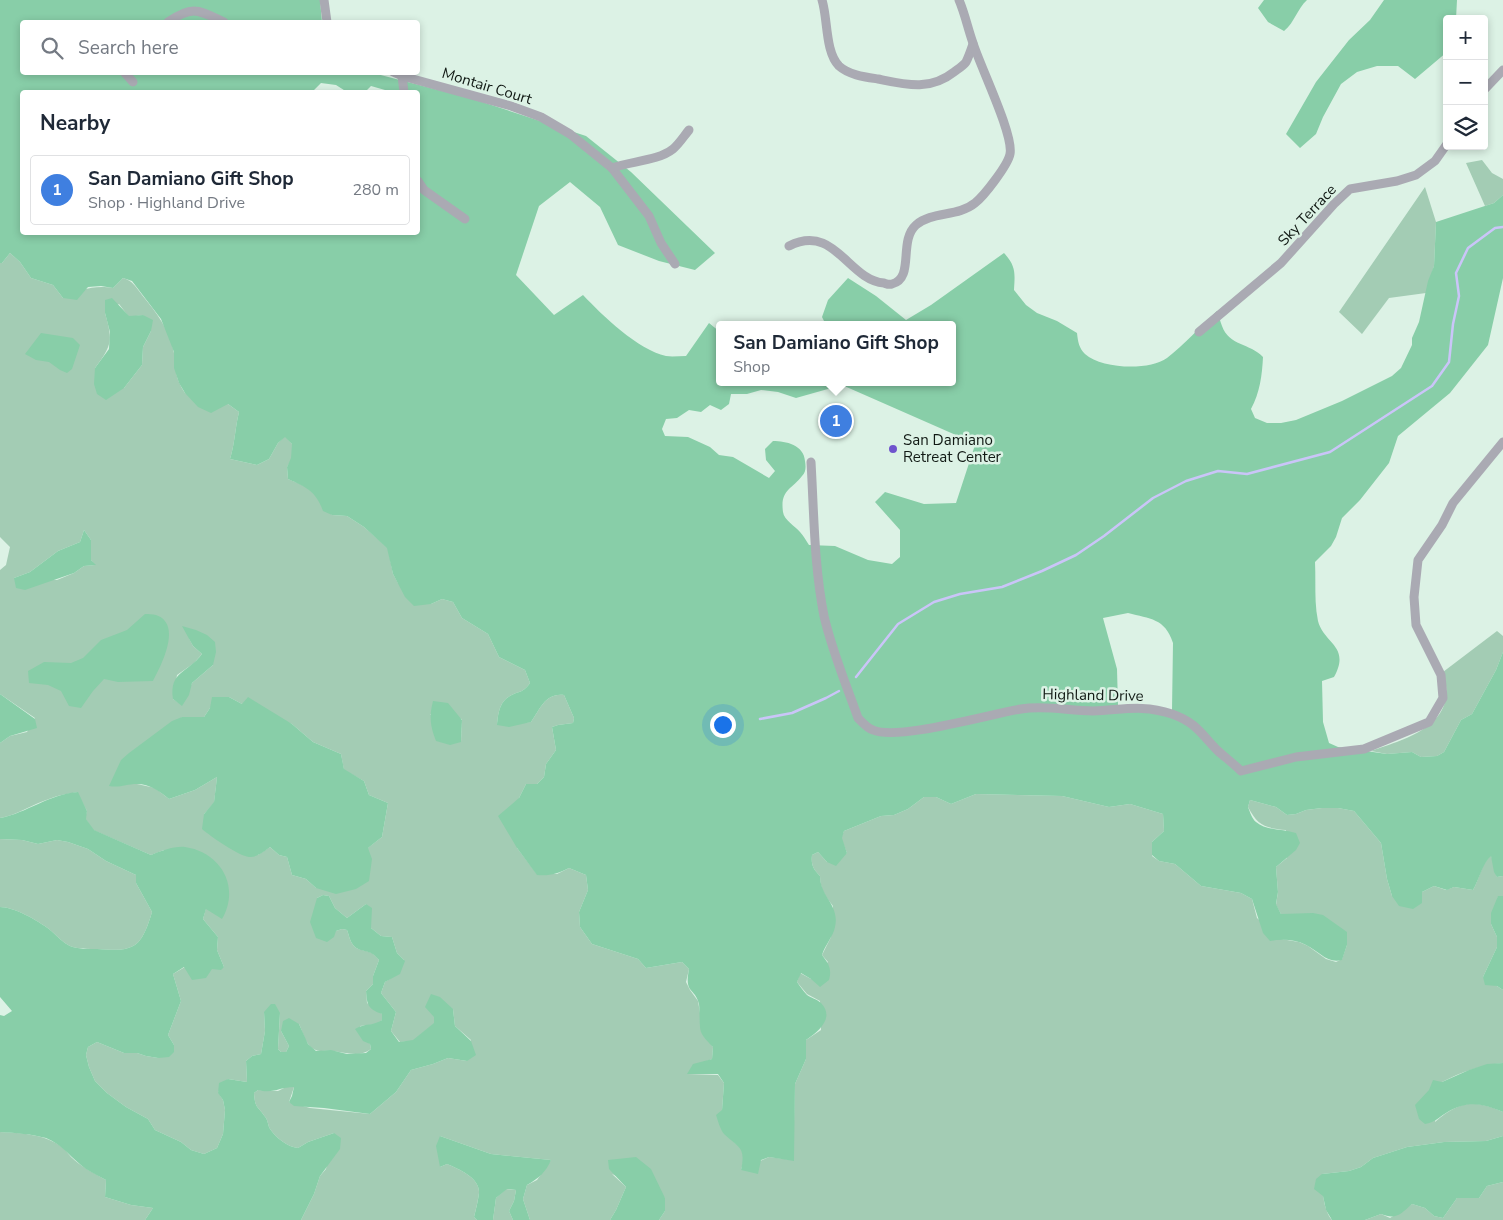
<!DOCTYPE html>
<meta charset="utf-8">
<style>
body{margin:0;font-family:"Nunito Sans",sans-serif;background:#f6f6f7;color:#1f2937}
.controls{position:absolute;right:15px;top:15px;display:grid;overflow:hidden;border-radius:5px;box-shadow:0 2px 8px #0003}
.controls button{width:45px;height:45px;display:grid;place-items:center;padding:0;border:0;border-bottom:1px solid #e0e1e3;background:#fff;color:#1f2937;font:25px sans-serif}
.you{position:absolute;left:722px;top:724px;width:18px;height:18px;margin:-12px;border:4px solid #fff;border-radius:50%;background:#1a73e8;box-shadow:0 0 0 8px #1a73e833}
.badge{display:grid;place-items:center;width:32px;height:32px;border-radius:50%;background:#2563eb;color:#fff;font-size:16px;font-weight:700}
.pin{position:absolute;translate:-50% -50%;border:2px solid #fff;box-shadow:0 1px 5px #0006}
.popup{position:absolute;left:716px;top:321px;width:240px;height:65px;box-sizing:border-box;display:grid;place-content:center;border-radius:5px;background:#fff;filter:drop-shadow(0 1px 4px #0005);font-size:16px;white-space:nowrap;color:#747a83}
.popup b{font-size:19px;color:#1f2937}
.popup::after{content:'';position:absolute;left:50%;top:100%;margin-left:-10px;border:10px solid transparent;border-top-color:#fff}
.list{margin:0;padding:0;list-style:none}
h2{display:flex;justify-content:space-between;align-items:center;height:65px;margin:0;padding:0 20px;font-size:21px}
h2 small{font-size:16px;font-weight:400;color:#747a83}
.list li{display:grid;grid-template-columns:32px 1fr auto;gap:15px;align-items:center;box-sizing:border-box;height:70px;margin:0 10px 10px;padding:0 10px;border:1px solid #e0e1e3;border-radius:5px}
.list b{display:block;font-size:19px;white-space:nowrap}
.list p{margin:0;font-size:16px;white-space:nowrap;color:#747a83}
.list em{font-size:16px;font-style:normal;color:#747a83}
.icon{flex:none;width:28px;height:28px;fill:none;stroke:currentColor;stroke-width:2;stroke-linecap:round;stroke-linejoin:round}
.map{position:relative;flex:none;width:1503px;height:1220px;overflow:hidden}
.search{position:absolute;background:#fff;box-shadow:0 2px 8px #0003;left:20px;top:20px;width:400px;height:55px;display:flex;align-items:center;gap:12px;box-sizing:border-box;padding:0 18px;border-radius:5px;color:#747a83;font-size:19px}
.panel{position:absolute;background:#fff;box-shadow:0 2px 8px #0003;left:20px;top:90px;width:400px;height:145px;border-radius:5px}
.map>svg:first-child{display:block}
.green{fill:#a3ccb4;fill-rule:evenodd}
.forest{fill:#88cea8;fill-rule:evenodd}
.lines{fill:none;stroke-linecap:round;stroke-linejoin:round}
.stream{stroke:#cac5f8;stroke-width:2.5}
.minor{stroke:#aaaab3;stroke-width:9}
.poi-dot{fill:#6f54cd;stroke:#dcf2e5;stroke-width:2}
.labels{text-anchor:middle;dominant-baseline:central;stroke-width:5;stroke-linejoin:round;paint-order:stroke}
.street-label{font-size:15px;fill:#111914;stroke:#dcf2e5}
.poi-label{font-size:15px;fill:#111914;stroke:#dcf2e5;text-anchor:start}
</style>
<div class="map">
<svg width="1503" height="1220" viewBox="0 0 1503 1220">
<rect width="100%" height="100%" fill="#dcf2e5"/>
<g class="green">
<path d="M1482,160L1492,173L1503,179V195L1494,203L1485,206L1466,163Z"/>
<path d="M1425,187L1436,222L1434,266L1426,293L1389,298L1362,334L1339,312Z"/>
<path d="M10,253L20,262L31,278L53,285L63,298C82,290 92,285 113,288L123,278C133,281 136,287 142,295C156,312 170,330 174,353C177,372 174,376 185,393L228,404L239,412C235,428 235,443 230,459L257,465L269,459L278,443L285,436L292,444V458L287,467L288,479L307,487L319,498L332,515L347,516L364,527L388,548L393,574L398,583L431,604L442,599L453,602L462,618L488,634L499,657L525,670L530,683C522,694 520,690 510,696C499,702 498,715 497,725L531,722C541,708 545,693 564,695L574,718L573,723L558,725L552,727L556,750L546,764L544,777L537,784H526L519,798L517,848L537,874H557L569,868L586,875L588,890L579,912L580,927L592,944L638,959L646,968L682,962L689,969L686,982L690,990L698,1001L701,1019V1031L713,1047L712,1059L707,1061L688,1074L718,1075L724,1083L722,1110L734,1142L742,1149L744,1159L741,1170L769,1157L793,1160L795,1084L806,1059V1040L821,1030L820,1001L807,994L797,982L800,973L811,979L828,962L822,955L831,937L833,906C825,896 820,889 820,876C813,869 811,865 812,855L818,852L827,862L847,853L841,838L844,831L881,816L894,815L908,809L924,797H936L951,804L976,794L1062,796L1109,807L1130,804L1163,814L1164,831L1152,842V856L1159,861L1175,864L1201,886L1241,893L1252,899L1257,918L1281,939L1299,942L1308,946L1326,959L1336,962L1342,959L1347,945L1346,932C1328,920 1303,915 1281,914L1276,905L1278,892L1276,867L1287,858L1286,830C1265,828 1258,826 1248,807L1250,800L1276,807L1287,815L1296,814L1306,810L1322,808H1338L1354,811L1381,843L1387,879L1392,896L1422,892L1434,886L1446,890L1454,887L1473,890C1479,880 1482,862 1491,855L1497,877L1503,876V896L1498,897L1491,924L1497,937V947L1483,977L1503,990V1063C1482,1065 1461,1072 1442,1082L1435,1122C1460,1101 1473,1099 1503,1112V1136L1486,1141L1444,1142L1407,1147L1373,1158L1361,1167L1349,1171L1322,1174C1323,1189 1322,1208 1332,1220H659L665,1211V1198L612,1174L626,1187L616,1210L610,1220H530L523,1199L527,1185L537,1180L551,1160L491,1154L440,1136V1167L447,1164C459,1169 480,1178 479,1193C478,1200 476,1209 474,1217L477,1220H301L314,1194L320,1176L326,1169L334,1133L308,1142L298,1148C288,1147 276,1138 270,1129C268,1126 268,1121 266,1118C258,1106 255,1109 254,1093L258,1090L278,1091L286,1087H294L289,1102L310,1108L370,1114L396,1092L411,1070L433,1064L448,1058L467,1061L471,1040L455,1026L453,1009L434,1017L435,1023L413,1041L400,1042L391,1031L396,1012L381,993L385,982L399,973L404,960L397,953L392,937L381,936L371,928L366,904L347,918L335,908L329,896L323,895L317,898L336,931L342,929L347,930C349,935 350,942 354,946C360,953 370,947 379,960L373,976V984L366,991L367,1003L382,1014V1020L377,1024L360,1026L370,1044L371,1049C360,1058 345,1052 332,1051C327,1050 320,1052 316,1050C306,1047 303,1032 299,1024L281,1031L289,1046L286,1052H281L278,1049L280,1013L264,1012L265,1031L261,1054L252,1056L246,1061L247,1082L228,1079L218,1092L223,1100L225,1110L223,1134L217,1148L204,1154L191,1150L181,1142L155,1130L148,1119L126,1107L107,1093L95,1081L89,1067L86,1055L88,1047L97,1042L124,1053H137L146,1056L158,1058L174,1045L168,1035L181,1001L173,974L185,967L212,969L224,967L217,950L218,937L203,919L206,908L164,850L151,855L93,830L85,818L87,811L77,792C68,794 58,795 49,799C32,804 18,815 0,818V743L10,736L27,732L35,718L0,694V570L6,565L10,547L0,537V263H2ZM119,304L129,317L143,315L151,331L143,347L142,365L124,388L95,368C112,345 113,341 105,313ZM84,530L91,540V560L95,565L84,566L74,573L57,580L14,578L30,572L58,551L80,542ZM189,638L213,665L192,683L182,705L173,699L177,675L194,663L202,654L193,646ZM229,697L242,704L292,724L313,742L341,754L344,770L364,781L369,795L388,803L382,837L316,888L306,879L292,875L287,857L279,855L270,847L258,855L204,814L214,803L217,777L195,790L169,799L155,788L137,784L182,717H204L210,708ZM430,714L462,719L461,742Z"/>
<path d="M1497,631L1503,636V652L1496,670L1472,714L1461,720L1444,752L1437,756L1421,757L1412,752L1387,754L1371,751C1409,738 1460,724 1443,672Z"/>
<path d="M0,839L22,840L38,844L57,840L68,842L88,849L106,861L136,875V883L152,912C141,948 135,952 97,949C89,949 77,949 70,946C63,943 55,934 49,929C37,920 14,907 0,907Z"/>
<path d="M0,1132C21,1133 46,1134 63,1148C66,1150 68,1154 71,1157C81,1167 94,1173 106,1180L105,1197L131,1205L153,1208L145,1220H0Z"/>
<path d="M1503,1182V1220H1365L1381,1214L1390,1218L1412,1204L1425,1208L1434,1216L1443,1218L1457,1198H1479L1487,1186Z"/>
<path d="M506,1189L516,1190L514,1201L509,1211L513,1220H493L496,1198Z"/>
</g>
<g class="forest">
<path d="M0,0H320L322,22H22V72L373,73L473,99L586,136L631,172L715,253L695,270L659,261L618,245L600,207L570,182L539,206L516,275L554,315L583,295C602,315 638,350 666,356C672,357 679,356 686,356L709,323L720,332V382H952V325H826L822,317L828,300L848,278L876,296L906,320L931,305L1004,253C1016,266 1015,273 1014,290L1026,305L1037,313L1057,321L1077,333C1078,342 1079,348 1085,354C1102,369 1149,371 1167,358C1183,346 1202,325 1217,311C1219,316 1220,321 1222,326C1229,346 1250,343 1263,357C1262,376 1260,392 1251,409L1255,418L1267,423H1281L1296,420L1342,401L1392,376L1401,368L1412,345V338L1419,322L1428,281L1434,266L1436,222L1494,203L1503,195V278L1488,345L1450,393L1398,436L1389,463L1360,500L1342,518L1336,537L1331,546L1315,562C1316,581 1314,602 1318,621C1324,644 1351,646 1334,677L1322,681L1323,722L1329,743L1338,747L1387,754L1412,752L1421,757L1437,756L1444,752L1461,720L1472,714L1496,670L1503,652V876L1497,877L1494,872L1491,856C1483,862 1479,880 1473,890L1454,887L1447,890L1434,886L1422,892V903L1413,909L1399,906L1392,896L1387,879L1381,843L1354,811L1338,808H1322L1306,810L1296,814L1287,815L1276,807L1250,800L1248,807C1250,812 1252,819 1256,822C1267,831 1283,829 1296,833L1300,843L1296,850L1276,867L1278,892L1276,904L1281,914L1313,913L1323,915L1347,932V945L1342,960C1327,964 1319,951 1306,945C1295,939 1282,939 1270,941L1263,933L1252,899L1241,893L1201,886L1175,864L1159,861L1152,855V842L1164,831L1163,814L1130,804L1109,807L1062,796L976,794L951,804L936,797H924L908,809L894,815L881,816L844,831L842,838L847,853L836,866L827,862L818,852L812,855C811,865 813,869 820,876C820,897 840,905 835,927C833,937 825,945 822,955C829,964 832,969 829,980L820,987L811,979L801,973L797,982C800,986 803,991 807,995C811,998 817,999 821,1003C835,1018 819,1031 806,1040V1059L795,1084L794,1161L769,1157L761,1160L758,1174L741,1170C746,1147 739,1148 724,1134C720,1129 718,1121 716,1115L722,1110L724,1083L718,1074H687L693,1064L712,1059L713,1047C709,1043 703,1037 701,1032C699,1026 700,1012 699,1004C695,987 684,995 689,969L682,962L646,968L638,959L592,944L580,927L579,912L588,890L586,875L569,868C557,874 550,876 537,875L517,848L498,816L519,798L526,784H537L544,777L546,764L556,750L552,727L558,725L573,723L574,718L564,695C545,693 541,708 531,722L509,727L497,725C498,715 499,702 510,696C520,690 522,694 530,683L525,670L499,657L488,634L462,618L453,602L442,599L431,604L414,606L405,597L393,574L387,548L364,527L347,516L332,515L323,511C316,491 306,487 288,479L287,467L291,458L292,444L285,437L278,443L269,459L257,465L230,459C235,443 235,428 239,412L228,404L211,413L198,407L185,393L179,383L174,368V352L161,319L132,281L123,278L113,288L101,286L88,287L77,300L63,298L53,285L31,278L20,262L10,253L2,263H0ZM321,83L336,85L347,92H365L371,86L392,92H418V232H22V92H312ZM842,385L974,443V448L956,503L924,504L885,492L875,502L900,530V557L892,564L868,560L835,546L809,545C806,541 804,536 800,532C795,526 784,520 783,512C780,490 791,490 802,476C806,472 806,467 805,461C804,445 786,441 773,441L765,449L766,460L775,471L769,478L733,457L719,455L710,447L688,437L665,436L662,429L666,419L677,418L689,410L701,412L710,405L721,410L729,404L731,394H747L761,390L778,392L796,398ZM1128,613C1150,619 1165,618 1173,643L1172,710L1118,705L1117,669L1103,618Z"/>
<path d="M1264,0H1307C1297,9 1295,22 1284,31L1268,22L1258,8Z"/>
<path d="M1384,0H1457L1456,19H1447V52L1415,79L1398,66H1377L1357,72L1341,84L1323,117L1316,134L1300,148L1286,134L1316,82L1349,40L1370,20Z"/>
<path d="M112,298L129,316L143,315L153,320L151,331L143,347L142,365L124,388L106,400L97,394L94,384L95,368L109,349L110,332L105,313V300Z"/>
<path d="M41,333L73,338L80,345L72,369L67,373L60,370L49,362L36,360L25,354Z"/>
<path d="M84,530L91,540V560L96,565L84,566L74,573L25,590L16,588L14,578L30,572L58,551L80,542Z"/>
<path d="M145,614C148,614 153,614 156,615C183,624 161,666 153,681L118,682L104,679L93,691L81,708L69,706L61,691L48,685L29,683L28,671L44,662L71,663L83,658L101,640L127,630Z"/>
<path d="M182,626L196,630L207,635L215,642L216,652L213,665L192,683L189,695L182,706L173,699C169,671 188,673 202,654L193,646Z"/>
<path d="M0,694L35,719L37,728L10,736L0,743Z"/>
<path d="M212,697H229L242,704L248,697L292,724L313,742L341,754L344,769L364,781L369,795L388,803L382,837L368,848L372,859L369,881L356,889L336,894L316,888L306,879L292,875L287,857L279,855L270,847C265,851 256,858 249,857C239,856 210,836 202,829L204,814L214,802L217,777L195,790L169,799C159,791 150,784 137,784C126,784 120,788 109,786L121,760L129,753L172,721L182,717H204L210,708Z"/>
<path d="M433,701L448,703L462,720L461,742L450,745L436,741C430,726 429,716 433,701Z"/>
<path d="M78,792L87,811L86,819L94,830L151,855C161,851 174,846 185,847C220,852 241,886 222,919L206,909L203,919L218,937L217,950L224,967L221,970L212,969L206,978L192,980L184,967L173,974L181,1001L168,1035L174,1045V1052L169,1057L158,1058L146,1056L137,1053H124L97,1042L88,1047L86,1055L89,1067L95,1081L107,1093L126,1107L148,1119L155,1130L181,1142L191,1150L204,1154L217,1148L223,1134L225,1110L223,1100L218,1093L219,1083L228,1079L247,1082L246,1061L252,1056L261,1054L265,1031L264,1012L271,1004H275L280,1013L278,1049L281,1052H286L289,1046L281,1031L283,1021L289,1018L299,1024L308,1044L316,1051L331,1050L347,1054L366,1053L371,1049L370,1044L363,1041L355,1029C364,1023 374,1026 382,1020V1014C368,1009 367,1005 366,991L373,984V976L379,960C370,948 360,953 354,946C350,942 349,935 347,930L342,929L336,931L334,937L327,942L316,938L310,922L317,898L323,895L329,896L335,908L347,918L366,904L372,908L371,928L381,936L392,937L397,953L405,961L400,974L385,982L381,993L396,1012L391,1031L399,1042L413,1040L434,1023V1017L425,1007L431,994L440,997L453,1009L455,1026L471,1041L476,1055L467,1061L448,1058L433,1064L411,1070L396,1092L370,1114L324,1108L294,1106L289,1102L292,1096L294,1087C280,1087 273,1094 258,1090L254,1093C255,1109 258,1106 266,1118C268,1121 268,1126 270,1129C276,1138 288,1147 298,1148L308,1142L334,1133L341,1138L340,1149L320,1176L314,1194L301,1220H145L153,1208L131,1205L105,1197L106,1180C99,1176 92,1173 86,1169C72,1159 62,1144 46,1138C31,1134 16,1133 0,1132V1015L4,1016L12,1011L0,997V907C14,907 37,920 49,929C55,934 63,943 70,946C77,949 89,949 97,949C135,952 141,948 152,912L136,883V875L106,861L88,849L68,842L57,840L38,844L22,840L0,839V818C27,813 49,794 78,792Z"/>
<path d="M1498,896H1503V990L1497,986L1485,985L1483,977L1497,947V937L1491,924V913Z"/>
<path d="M1503,1063V1112C1481,1103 1467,1100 1446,1113C1438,1118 1435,1122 1425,1124L1419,1119L1415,1105L1429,1090L1433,1080L1442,1082L1469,1070L1487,1064Z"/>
<path d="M440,1136L491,1154L551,1160C546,1172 539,1178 527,1185L523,1199L530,1220H513L509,1211L514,1201L516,1190L507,1189L496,1198L493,1220H477L474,1217C476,1209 478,1201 479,1193C480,1178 459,1169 447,1164L440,1167L436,1146Z"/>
<path d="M1503,1136V1182L1487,1186L1479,1198H1457L1443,1218L1434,1216L1425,1208L1412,1204C1401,1214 1396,1220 1381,1214L1365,1220H1332L1326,1210L1323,1196L1314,1189L1316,1179L1322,1174L1349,1171L1361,1167L1373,1158L1407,1147L1444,1142L1486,1141Z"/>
<path d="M636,1157L651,1169L665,1198V1211L659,1220H610L616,1210L626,1187L609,1169L608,1160Z"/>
</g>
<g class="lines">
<g class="stream">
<path d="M856,677L898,624L934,602L960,594L1002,587L1042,571L1076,555L1104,536L1153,498L1186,481L1218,471L1247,474L1330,452L1432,386L1449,362L1453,324L1459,296L1456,273L1468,248L1495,228L1503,227"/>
<path d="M760,719L792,713L826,698L839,691"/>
</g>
<g class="minor">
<path d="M324,0L327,22"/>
<path d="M822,0C828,19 825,52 839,66C849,75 865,77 878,79C907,85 930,91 954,72C958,69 963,66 966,62C969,56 971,50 973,44"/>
<path d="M168,22C193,5 198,10 224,22"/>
<path d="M124,72L133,82"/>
<path d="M393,72L402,76L404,92"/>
<path d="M402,76L511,106L541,117L570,134L612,168L649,216L661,243L675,264"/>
<path d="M1484,90L1503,70"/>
<path d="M612,168C631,161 658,161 673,149C679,144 684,136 689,130"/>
<path d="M418,181L424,190L465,219"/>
<path d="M789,246C835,223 848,280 884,283C887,284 889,285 892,284C915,278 898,241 916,225C932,211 958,217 975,203C984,196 1008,165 1010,154C1014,135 980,66 973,43C968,29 965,14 959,0"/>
<path d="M1199,332L1281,263L1334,204L1350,189L1397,181L1416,175L1435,161L1447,144"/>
<path d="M811,462C814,513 814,566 824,616C832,651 846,684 858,718C862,722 867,728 873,730C898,741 990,714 1021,709C1046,705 1069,711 1093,711C1123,710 1142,704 1172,714C1197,723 1201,734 1218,751C1226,758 1234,764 1241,771L1296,757L1364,749L1429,722L1443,698L1441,675L1416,625L1414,597L1418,560L1442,525L1453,503L1503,442"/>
</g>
</g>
<circle class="poi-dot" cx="893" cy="449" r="5"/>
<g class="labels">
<g class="street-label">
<text transform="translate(487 86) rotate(17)">Montair Court</text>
<text transform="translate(1307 215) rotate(-47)">Sky Terrace</text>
<text transform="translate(1093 695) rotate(1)">Highland Drive</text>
</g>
<g class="poi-label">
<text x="903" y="440">San Damiano<tspan x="903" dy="17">Retreat Center</tspan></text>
</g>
</g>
</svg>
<div class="controls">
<button>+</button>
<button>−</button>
<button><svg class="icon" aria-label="layers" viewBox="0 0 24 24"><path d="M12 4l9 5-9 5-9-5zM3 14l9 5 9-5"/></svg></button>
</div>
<div class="you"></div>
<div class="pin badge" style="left:836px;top:421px;background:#3f7fe0">1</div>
<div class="popup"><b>San Damiano Gift Shop</b>Shop</div>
<div class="search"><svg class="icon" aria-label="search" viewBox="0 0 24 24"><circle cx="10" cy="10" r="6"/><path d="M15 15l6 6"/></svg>Search here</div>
<section class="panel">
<h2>Nearby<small></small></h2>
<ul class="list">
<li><span class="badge" style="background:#3f7fe0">1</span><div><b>San Damiano Gift Shop</b><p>Shop · Highland Drive</p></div><em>280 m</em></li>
</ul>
</section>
</div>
